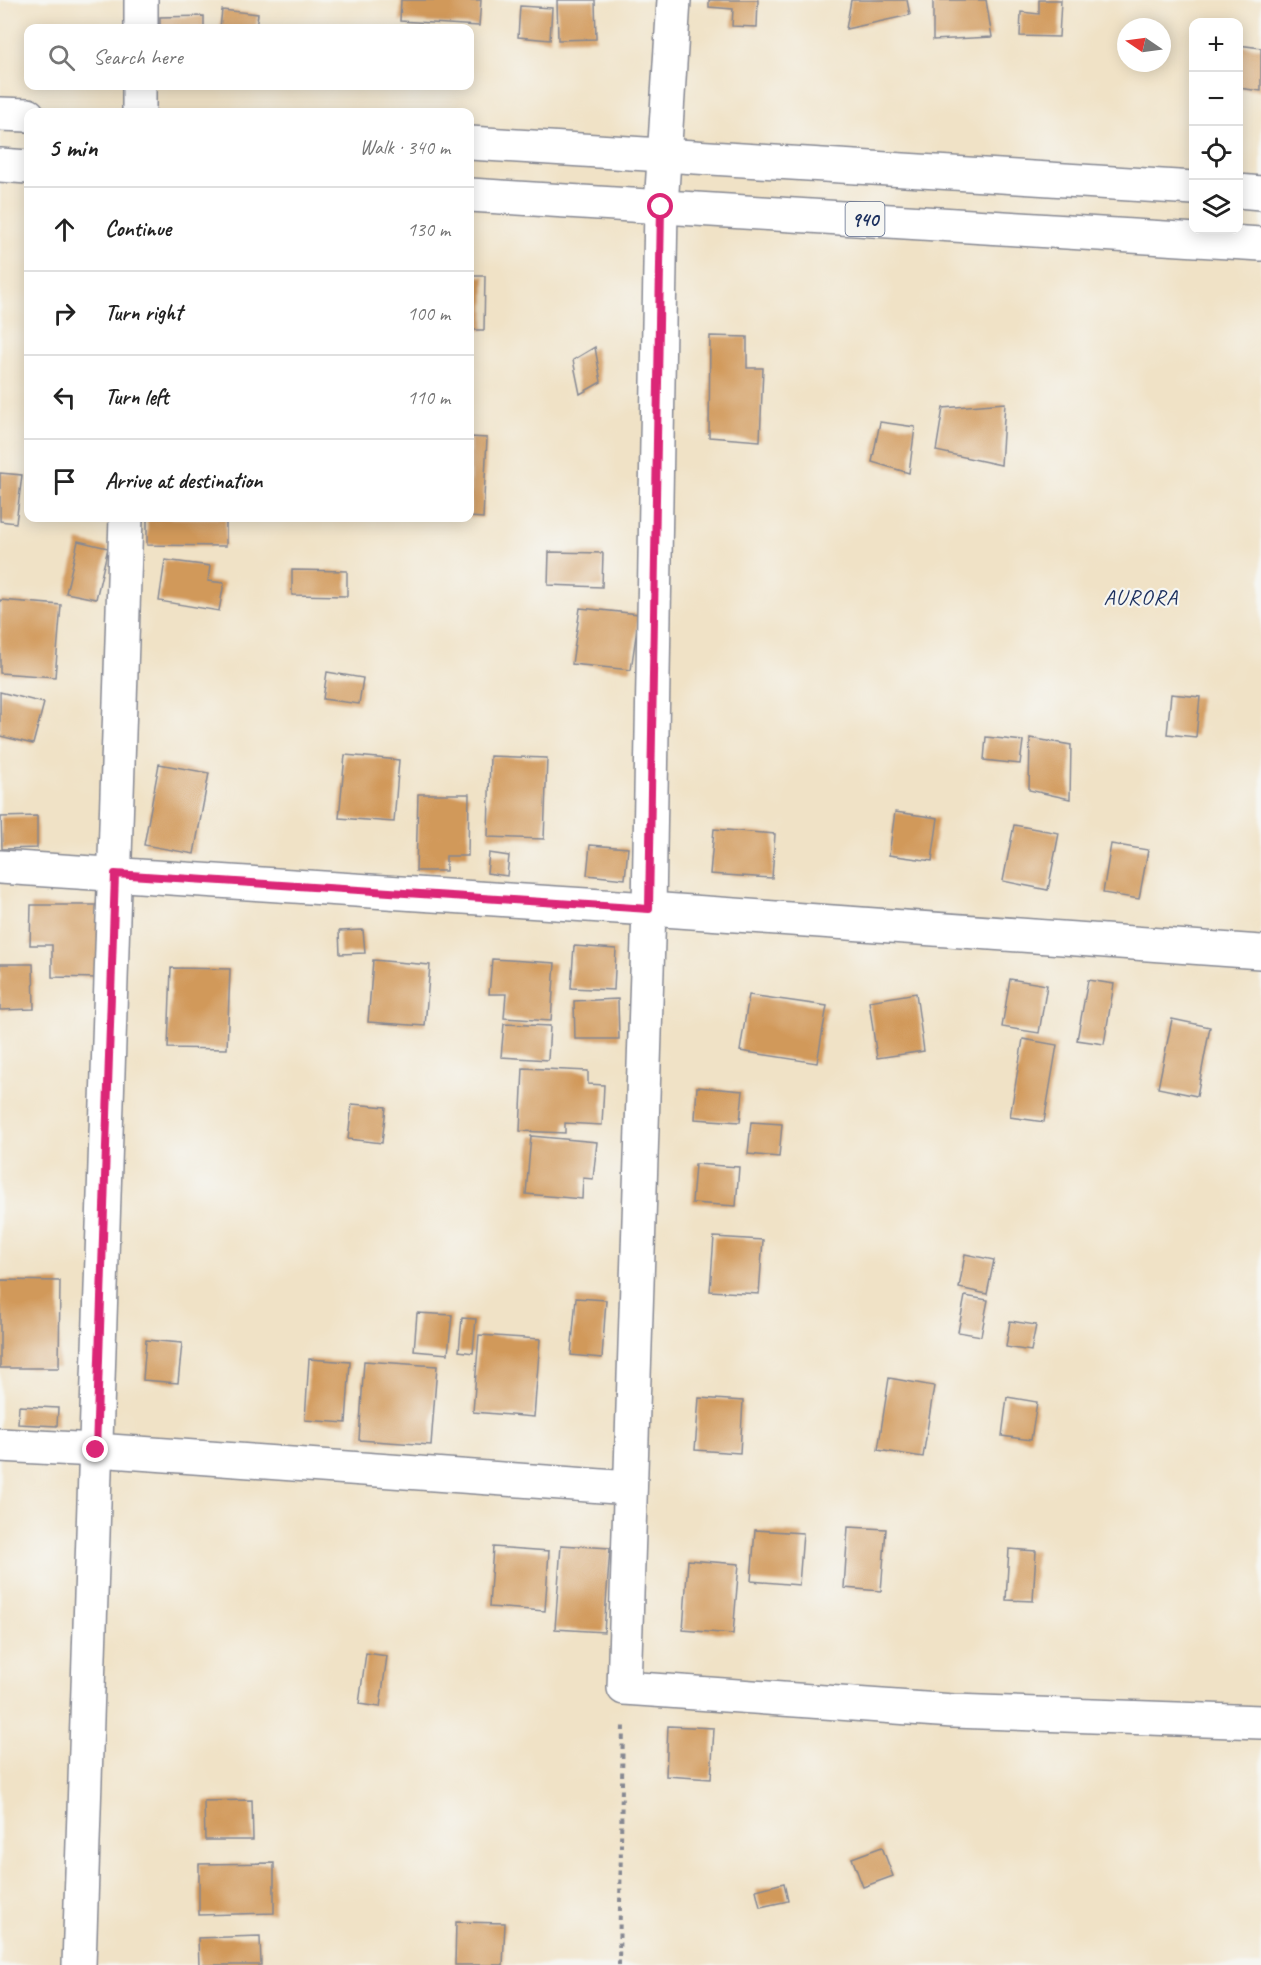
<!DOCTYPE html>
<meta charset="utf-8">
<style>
body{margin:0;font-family:Caveat,sans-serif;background:#f2f2f2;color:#222}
.controls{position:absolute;right:18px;top:18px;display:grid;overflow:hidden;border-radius:12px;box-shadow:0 3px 15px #0003}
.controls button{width:54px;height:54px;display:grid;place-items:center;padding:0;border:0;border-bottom:2px solid #e0e0e0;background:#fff;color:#222;font:30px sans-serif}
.compass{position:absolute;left:1117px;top:18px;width:54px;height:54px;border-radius:50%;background:#fff;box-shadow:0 3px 15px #0003;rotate:283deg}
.stop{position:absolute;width:18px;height:18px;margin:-14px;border:4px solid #db2777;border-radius:50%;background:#fff}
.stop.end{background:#db2777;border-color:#fff;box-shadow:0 2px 6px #0008}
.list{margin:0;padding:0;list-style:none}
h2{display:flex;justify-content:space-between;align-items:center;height:78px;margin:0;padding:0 24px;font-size:26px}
h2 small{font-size:20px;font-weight:400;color:#767676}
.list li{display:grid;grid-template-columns:39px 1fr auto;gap:18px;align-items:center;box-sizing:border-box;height:84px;padding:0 24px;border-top:2px solid #e0e0e0}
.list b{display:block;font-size:22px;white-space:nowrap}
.list em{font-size:20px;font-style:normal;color:#767676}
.icon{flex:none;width:33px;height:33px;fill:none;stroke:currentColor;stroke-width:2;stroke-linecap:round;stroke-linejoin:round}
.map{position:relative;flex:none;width:1261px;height:1965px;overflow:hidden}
.search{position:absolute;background:#fff;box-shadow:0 3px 15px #0003;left:24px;top:24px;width:450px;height:66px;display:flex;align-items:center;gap:15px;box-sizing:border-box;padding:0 21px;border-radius:12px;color:#767676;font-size:22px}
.panel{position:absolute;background:#fff;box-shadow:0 3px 15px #0003;left:24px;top:108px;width:450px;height:414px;border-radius:12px}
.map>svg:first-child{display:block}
.building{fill:#d1995a}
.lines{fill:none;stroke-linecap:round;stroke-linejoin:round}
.minor-casing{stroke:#868892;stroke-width:36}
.trunk-casing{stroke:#868892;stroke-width:36}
.path{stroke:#868892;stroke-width:4;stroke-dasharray:4.5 4.5;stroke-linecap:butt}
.minor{stroke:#fff;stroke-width:33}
.trunk{stroke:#fff;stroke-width:33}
.route{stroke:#db2777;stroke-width:8}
.labels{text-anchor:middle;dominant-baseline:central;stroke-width:4.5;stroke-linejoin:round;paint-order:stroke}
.shield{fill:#f6f6f2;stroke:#5d6b8a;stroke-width:1.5}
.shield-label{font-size:20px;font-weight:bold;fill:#1b2f5e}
.neighbourhood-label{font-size:22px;letter-spacing:1.5px;fill:#1b2f5e;stroke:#f6f6f2}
</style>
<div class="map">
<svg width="1261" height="1965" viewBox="0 0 1261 1965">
<rect width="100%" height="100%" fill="#f6f6f2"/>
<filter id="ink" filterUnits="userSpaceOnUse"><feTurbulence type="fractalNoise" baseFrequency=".0167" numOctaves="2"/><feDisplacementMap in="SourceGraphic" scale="12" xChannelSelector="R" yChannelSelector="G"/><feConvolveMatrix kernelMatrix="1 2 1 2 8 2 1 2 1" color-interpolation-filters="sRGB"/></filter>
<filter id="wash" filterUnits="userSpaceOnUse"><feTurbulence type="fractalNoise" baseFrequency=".008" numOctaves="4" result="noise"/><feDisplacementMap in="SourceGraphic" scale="24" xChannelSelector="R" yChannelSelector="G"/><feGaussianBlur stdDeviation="1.35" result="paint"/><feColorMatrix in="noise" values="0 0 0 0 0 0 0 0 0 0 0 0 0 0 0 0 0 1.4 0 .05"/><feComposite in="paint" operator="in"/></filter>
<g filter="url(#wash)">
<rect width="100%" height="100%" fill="#f0e2c6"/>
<g id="blocks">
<g class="building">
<path d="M401,0H481L479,26L400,21Z"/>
<path d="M557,0H595L596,39L558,40Z"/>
<path d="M709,0H758L757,27L732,26L733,9L709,7Z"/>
<path d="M851,0H907L910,15L846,29Z"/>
<path d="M933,0H986L992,37L933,40Z"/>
<path d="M1039,0H1061L1059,37L1020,36L1021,12L1039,14Z"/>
<path d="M520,6L552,8L550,40L518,37Z"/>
<path d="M222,10L258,14L256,28H220Z"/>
<path d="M204,16V28H160V17Z"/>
<path d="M1238,45L1261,48V91L1238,88Z"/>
<path d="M470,276H485L484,330H470Z"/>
<path d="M710,336L747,337V368H763L760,441L709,437Z"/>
<path d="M595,347L601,382L580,394L573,360Z"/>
<path d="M1005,403L1001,465L936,451L943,408Z"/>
<path d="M880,422L915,427L909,473L872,462Z"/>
<path d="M470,437L487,438L483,518L470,517Z"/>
<path d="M0,473L22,475L16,523L0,521Z"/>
<path d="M147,518H226V546L147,545Z"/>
<path d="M78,541L108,548L96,599L66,593Z"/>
<path d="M549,552L603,553L602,587L548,585Z"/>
<path d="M165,560L210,566L208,581L224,583L219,611L159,601Z"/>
<path d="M292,570L347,571V596L292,595Z"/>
<path d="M0,600L61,605L55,677L0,673Z"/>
<path d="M580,608L639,614L631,670L572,664Z"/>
<path d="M327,672L363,678L359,704L323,699Z"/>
<path d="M0,692L44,703L33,744L0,736Z"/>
<path d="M1171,694L1200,697L1196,737L1167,734Z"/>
<path d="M986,737L1023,741L1020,764L984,760Z"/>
<path d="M1030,738L1071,745L1070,799L1029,790Z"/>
<path d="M345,755L399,760L394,822L339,818Z"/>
<path d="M490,756L547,758L544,839L488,837Z"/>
<path d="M159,764L209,773L194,854L144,845Z"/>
<path d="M418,794H469L468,856H446V871H416Z"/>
<path d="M895,812L938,818L932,861L889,855Z"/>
<path d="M37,816V848L2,849L1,817Z"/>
<path d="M1014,825L1059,833L1048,890L1003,881Z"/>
<path d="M714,829L775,834L772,878L710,874Z"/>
<path d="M1111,844L1148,850L1139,899L1103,893Z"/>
<path d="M590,845L628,848L625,879L587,875Z"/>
<path d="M489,853L509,856L507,876L487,873Z"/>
<path d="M31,905H99V978L52,977V945H30Z"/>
<path d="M363,930L365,953L340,954L339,931Z"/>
<path d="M574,946L616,949L614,990L571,988Z"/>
<path d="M492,959L555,963L551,1021L504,1018L506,994H489Z"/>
<path d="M373,960L430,965L425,1026L368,1022Z"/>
<path d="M0,964H33L34,1009L0,1010Z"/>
<path d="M171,968L230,969L227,1049L168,1048Z"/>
<path d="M1010,979L1047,985L1039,1033L1002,1027Z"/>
<path d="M1088,980L1114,984L1104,1044L1077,1040Z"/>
<path d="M916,993L924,1051L877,1058L869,1001Z"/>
<path d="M749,995L827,1006L817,1063L740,1051Z"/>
<path d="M618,999L619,1039H575L574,1001Z"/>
<path d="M1172,1019L1210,1027L1197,1096L1158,1088Z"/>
<path d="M504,1024L550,1026L548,1060L501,1057Z"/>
<path d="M1023,1039L1057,1045L1044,1122L1010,1117Z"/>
<path d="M523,1068L588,1071V1084L604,1085L602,1125L565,1123V1133L520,1131Z"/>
<path d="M697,1087L743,1091L740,1122L695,1119Z"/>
<path d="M352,1104L386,1107L382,1143L348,1139Z"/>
<path d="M751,1122L782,1124L779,1157L748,1154Z"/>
<path d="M531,1136L597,1142L593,1179L583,1178L582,1199L526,1194Z"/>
<path d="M695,1164L739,1167L736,1206L692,1203Z"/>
<path d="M714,1237L763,1240L759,1294L710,1291Z"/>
<path d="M965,1254L994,1260L987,1294L959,1288Z"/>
<path d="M0,1280L60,1281L59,1368H0Z"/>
<path d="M965,1296L988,1300L981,1336L958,1332Z"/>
<path d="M576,1298L606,1300L602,1358L571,1355Z"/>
<path d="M417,1313L452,1315L448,1354L414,1351Z"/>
<path d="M462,1318L476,1319L473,1353L459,1351Z"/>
<path d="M1010,1321L1036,1325L1031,1351L1006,1347Z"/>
<path d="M479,1335L540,1339L534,1417L473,1412Z"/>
<path d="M146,1340L182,1343L178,1383L143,1380Z"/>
<path d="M309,1359L350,1362L346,1423L305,1420Z"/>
<path d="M364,1361L437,1366L431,1445L359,1440Z"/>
<path d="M889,1378L934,1386L923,1457L878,1450Z"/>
<path d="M1007,1397L1037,1402L1031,1440L1002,1436Z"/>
<path d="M699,1398L743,1401L740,1453L695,1450Z"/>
<path d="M19,1406L58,1408L57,1426L18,1424Z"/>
<path d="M848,1527L886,1529L881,1591L844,1588Z"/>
<path d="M755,1530L803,1533L799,1585L751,1581Z"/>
<path d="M561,1545L610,1548L604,1632L555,1629Z"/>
<path d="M493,1547L549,1551L545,1611L489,1607Z"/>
<path d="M1009,1549L1036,1551L1033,1601L1006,1600Z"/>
<path d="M688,1560L739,1564L733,1634L683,1630Z"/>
<path d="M366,1653L387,1656L380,1707L359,1704Z"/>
<path d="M668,1726L714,1728L711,1779L666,1776Z"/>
<path d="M252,1800L253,1840H205L204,1801Z"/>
<path d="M882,1847L893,1876L863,1887L852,1858Z"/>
<path d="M274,1863V1913L199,1915V1864Z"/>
<path d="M784,1883L788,1901L760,1907L756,1890Z"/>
<path d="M456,1922L505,1923L503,1965H455Z"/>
<path d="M260,1936L261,1965H199L198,1938Z"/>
</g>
</g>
</g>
<g filter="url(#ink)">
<use href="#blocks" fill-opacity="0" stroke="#868892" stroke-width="1.5"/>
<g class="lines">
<g class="minor-casing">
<g id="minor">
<path d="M674,0L661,207L649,909L624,1688L953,1711L1261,1722"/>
<path d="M141,28V0"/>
<path d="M139,112V86"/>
<path d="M0,867L649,909L1261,952"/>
<path d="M0,1445L96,1450L630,1488"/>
<path d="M79,1965L126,518"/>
</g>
</g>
<g class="trunk-casing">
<g id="trunk">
<path d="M0,114L28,115"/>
<path d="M470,143L1194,188"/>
<path d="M0,165L28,167"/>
<path d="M1238,191L1261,193"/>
<path d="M470,195L1261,244"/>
</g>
</g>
<path class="path" d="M619,1965L623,1723"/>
<use href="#minor" class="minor"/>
<use href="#trunk" class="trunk"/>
</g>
</g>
<g class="lines" filter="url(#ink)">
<path class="route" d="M96,1450L115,874L649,909L661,207"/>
</g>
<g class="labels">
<rect class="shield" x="845.5" y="202" width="39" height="34" rx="4.5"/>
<g class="shield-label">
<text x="865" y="219">940</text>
</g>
<g class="neighbourhood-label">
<text x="1141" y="597">AURORA</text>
</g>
</g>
</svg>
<div class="controls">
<button>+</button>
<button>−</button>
<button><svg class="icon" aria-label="locate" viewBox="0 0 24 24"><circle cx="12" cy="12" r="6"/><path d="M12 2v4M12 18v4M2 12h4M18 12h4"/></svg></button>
<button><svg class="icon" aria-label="layers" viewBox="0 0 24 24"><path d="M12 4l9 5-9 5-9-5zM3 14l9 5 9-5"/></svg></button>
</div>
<svg class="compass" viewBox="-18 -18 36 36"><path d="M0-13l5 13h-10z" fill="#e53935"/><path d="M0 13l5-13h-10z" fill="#767676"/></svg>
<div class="stop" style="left:661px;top:207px"></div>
<div class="stop end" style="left:96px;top:1450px"></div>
<div class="search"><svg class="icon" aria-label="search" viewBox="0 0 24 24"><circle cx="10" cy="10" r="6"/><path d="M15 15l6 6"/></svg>Search here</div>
<section class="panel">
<h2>5 min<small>Walk · 340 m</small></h2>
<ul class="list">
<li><svg class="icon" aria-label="ahead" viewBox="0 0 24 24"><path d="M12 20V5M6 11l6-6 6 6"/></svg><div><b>Continue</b></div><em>130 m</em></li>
<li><svg class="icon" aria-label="right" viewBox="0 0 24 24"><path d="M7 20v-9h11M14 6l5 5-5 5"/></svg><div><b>Turn right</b></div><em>100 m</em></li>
<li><svg class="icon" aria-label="left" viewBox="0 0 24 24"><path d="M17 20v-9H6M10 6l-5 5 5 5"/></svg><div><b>Turn left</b></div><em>110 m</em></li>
<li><svg class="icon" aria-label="arrive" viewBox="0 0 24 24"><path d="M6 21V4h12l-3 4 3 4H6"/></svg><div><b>Arrive at destination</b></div></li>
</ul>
</section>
</div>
